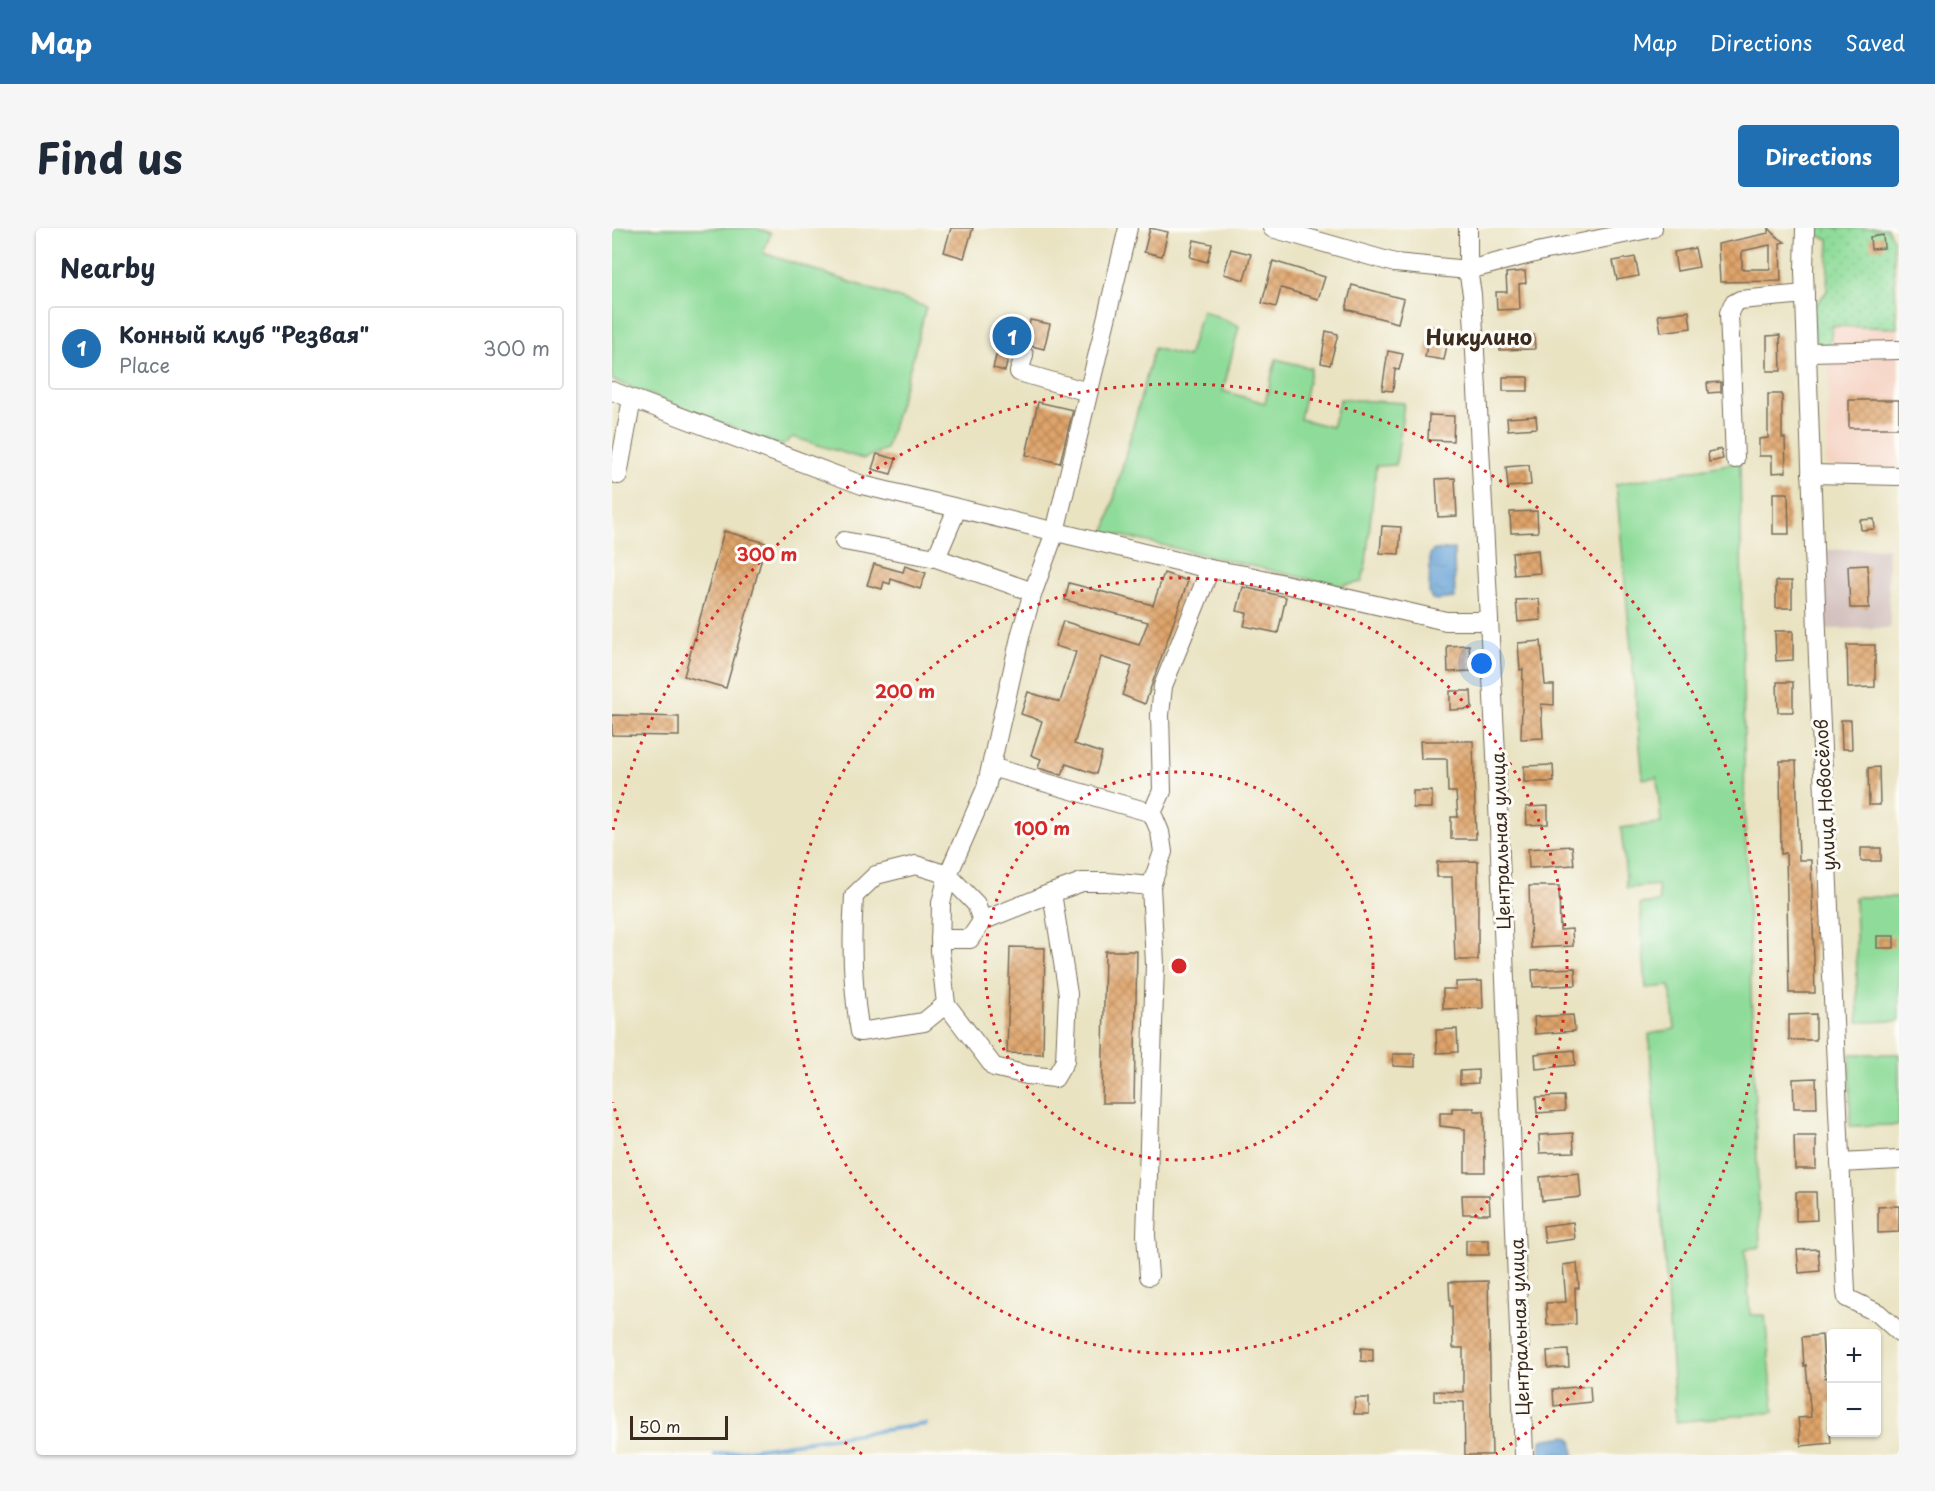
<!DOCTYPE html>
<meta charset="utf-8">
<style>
body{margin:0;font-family:"Playpen Sans",sans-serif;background:#f6f6f7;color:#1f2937}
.controls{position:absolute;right:18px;bottom:18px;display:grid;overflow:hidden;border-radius:6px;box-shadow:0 2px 4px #0004}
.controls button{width:54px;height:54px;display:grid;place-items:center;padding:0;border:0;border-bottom:2px solid #e0e1e3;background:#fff;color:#1f2937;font:30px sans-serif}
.scale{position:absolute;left:18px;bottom:15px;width:98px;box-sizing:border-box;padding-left:6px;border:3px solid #3b2a1e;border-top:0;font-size:16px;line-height:21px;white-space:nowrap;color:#3b2a1e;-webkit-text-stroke:4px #fdfcf7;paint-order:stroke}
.you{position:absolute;left:870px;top:436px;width:21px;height:21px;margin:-15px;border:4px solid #fff;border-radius:50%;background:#1a73e8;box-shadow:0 0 0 9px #1a73e833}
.badge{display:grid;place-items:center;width:39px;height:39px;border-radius:50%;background:#1f6fb2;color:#fff;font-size:20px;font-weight:700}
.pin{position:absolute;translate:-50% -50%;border:3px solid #fff;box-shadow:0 2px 6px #0006}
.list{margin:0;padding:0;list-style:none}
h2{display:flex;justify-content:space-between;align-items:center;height:78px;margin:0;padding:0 24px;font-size:26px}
h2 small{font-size:20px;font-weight:400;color:#747a83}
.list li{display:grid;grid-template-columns:39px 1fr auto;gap:18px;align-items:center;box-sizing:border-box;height:84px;margin:0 12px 12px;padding:0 12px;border:2px solid #e0e1e3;border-radius:6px}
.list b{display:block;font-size:22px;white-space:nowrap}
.list p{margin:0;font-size:20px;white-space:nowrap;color:#747a83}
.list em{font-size:20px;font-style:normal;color:#747a83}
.map{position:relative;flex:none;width:1287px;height:1227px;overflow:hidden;border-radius:6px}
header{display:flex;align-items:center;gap:36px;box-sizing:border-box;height:84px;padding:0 30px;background:#1f6fb2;color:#fff}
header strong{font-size:28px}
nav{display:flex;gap:33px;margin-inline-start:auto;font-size:21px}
.intro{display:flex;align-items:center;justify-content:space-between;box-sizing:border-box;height:144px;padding:0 36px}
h1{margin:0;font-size:42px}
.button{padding:15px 27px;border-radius:6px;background:#1f6fb2;color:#fff;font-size:21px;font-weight:700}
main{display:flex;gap:36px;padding:0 36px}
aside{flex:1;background:#fff;border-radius:6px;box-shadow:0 2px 4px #0004}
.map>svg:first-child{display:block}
.built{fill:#f5d2c2}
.industrial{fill:#d1bfbd}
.grass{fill:url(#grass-dots);stroke:#65835c;stroke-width:1.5}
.green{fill:#8fdc9a;stroke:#65835c;stroke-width:1.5}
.water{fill:url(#water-ripples);stroke:#4f6579;stroke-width:1.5}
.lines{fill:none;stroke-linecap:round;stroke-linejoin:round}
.stream{stroke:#63a0d4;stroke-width:4}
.building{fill:url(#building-cross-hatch);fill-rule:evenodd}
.minor-casing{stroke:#786b57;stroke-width:20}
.minor{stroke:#fff;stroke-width:18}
.ring{fill:none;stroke:#d62828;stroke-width:3;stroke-dasharray:3 6}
.labels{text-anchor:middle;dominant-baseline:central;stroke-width:6;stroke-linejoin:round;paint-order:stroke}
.street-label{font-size:18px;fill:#3b2a1e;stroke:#fdfcf7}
.quarter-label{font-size:21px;font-weight:bold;fill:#3b2a1e;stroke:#fdfcf7}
.centre{fill:#d62828;stroke:#fdfcf7;stroke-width:3}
.ring-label{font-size:18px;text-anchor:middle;font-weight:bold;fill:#d62828;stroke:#fdfcf7;stroke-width:6;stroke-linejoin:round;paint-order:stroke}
</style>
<header>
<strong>Map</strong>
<nav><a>Map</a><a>Directions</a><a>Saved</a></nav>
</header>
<div class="intro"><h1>Find us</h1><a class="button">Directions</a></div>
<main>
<aside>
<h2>Nearby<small></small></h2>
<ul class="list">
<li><span class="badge">1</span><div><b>Конный клуб &quot;Резвая&quot;</b><p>Place</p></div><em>300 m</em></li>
</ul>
</aside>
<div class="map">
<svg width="1287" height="1227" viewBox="0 0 1287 1227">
<defs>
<pattern id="grass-dots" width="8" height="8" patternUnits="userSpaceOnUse" patternTransform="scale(1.5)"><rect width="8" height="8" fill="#8fdc9a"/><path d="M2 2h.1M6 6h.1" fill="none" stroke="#7cbd84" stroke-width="1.8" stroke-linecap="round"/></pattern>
<pattern id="water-ripples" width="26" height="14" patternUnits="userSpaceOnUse" patternTransform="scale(1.5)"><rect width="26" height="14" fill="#63a0d4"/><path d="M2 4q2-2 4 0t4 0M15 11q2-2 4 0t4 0" fill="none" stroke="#5383ab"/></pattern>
<pattern id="building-cross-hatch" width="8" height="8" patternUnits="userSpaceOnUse" patternTransform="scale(1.5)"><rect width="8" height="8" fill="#dfa46b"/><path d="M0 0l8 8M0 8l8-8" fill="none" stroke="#b68657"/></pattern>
</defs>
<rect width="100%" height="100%" fill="#fdfcf7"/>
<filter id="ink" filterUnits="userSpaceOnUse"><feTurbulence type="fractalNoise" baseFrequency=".0167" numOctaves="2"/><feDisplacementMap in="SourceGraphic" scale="12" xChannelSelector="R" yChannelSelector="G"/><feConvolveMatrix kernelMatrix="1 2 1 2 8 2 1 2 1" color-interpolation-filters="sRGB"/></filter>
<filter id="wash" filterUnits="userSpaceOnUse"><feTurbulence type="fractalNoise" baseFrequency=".008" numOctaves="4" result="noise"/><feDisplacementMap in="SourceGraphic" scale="24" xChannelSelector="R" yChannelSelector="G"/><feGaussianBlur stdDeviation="1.35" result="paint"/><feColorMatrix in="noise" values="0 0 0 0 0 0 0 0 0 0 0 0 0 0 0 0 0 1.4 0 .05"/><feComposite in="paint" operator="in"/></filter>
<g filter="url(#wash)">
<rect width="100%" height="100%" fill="#e9e3c2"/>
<path class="built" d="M1219,98L1287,100V241L1214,238Z"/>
<path class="industrial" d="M1275,320L1278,400L1214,401L1213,322Z"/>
<path class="grass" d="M1197,0H1275L1281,11L1285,100L1220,98L1218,121L1204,116L1200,82L1215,63L1217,11L1198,6Z"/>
<g class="green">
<path d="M0,0H144L159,5L151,25L314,79L302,126L274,221L251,231L181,209L169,218L0,152Z"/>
<path d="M590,82L627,98L611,163L653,175L664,131L699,140L688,191L720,199L728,171L792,175L784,237L764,238L754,335L750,354L727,358L493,304L542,120L576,129Z"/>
<path d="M1128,234L1133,591L1148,1019L1133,1021L1138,1087H1153L1162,1184L1064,1194L1037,806L1063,801L1058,758L1034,760L1028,676L1047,674L1046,657L1015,660L1009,600L1049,595L1045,549L1031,551L1004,256Z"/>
<path d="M1243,669H1287V793L1246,794Z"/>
<path d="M1238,826H1287V897L1238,898Z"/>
</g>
<g class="water">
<path d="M842,321L843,370L825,372L820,371L817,365L818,326L822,322Z"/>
<path d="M954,1208L960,1211L962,1227H928L929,1212Z"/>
</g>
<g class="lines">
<path class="stream" d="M103,1227L314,1196"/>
</g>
<g id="blocks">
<g class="building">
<path d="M339,0H361L352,30L332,24Z"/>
<path d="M538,0L556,4L550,28L532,24Z"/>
<path d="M1157,0L1164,8L1173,14L1168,15L1169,53L1108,54L1106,16L1157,5ZM1158,17V41H1130V23Z"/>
<path d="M1271,7L1272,20L1259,21L1258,9Z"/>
<path d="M582,12L600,16L595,34L578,29Z"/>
<path d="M1083,20L1087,39L1065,43L1062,24Z"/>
<path d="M619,21L639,26L632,52L612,46Z"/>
<path d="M1023,29L1027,48L1005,52L1001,33Z"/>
<path d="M661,33L713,49L706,71L669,60L664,79L650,75Z"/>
<path d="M913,43L914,55L907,56L908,81L885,82L884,64H895L894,45Z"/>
<path d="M740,57L792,71L786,95L734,81Z"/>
<path d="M1077,83L1079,100L1049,104L1046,87Z"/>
<path d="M393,92L417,98L418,92L438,96L432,121L408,115L403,120L399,119L393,143L381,140Z"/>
<path d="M818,98L838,102L832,132L813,129Z"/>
<path d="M714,103L726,106L718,137L709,135Z"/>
<path d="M922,107L923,121L888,122V108Z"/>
<path d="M1168,107L1169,143H1155V108Z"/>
<path d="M776,123L791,126L787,142L783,141L781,163L770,162Z"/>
<rect x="891" y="149" width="25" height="14"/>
<path d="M1109,154V164L1096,165L1095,155Z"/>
<path d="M1156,166H1170V210H1173L1174,244L1160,245V228H1147V211L1156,210Z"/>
<rect x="1237" y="172" width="50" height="28"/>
<path d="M426,174L461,182L448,235L414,227Z"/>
<path d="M817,187L842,188L841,213L816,212Z"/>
<path d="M924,188L925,200L896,202L895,190Z"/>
<path d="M1109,221L1111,231L1097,234L1096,224Z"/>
<path d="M265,226L284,231L279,246L260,241Z"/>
<path d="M917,237L919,257L896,259L894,239Z"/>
<path d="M843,250L845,288L826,289L824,251Z"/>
<path d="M1161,265H1176L1177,306H1161Z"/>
<path d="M925,283L926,304L899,305L898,284Z"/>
<path d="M1262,291L1263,301L1249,302L1248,292Z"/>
<path d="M770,298L789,299L787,326L768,325Z"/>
<path d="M112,303L154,315L114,460L72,448Z"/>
<path d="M926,322L928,345L902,347L900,325Z"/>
<path d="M262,336L291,344L293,338L314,345L308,361L279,351L278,356L272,354L270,361L255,357Z"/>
<path d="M1256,337L1257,380H1238L1236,338Z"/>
<path d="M552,345L576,353L533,476L510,467L520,439L489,429L462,516L490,525L484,546L454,536L450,547L426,540L429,531L419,527L430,493L409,486L416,464L448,474L464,424L443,418L451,393L527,417L536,394L453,372L457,355L541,377Z"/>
<rect x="1164" y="353" width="16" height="27"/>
<path d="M631,359L674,369L666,405L632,398L635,385L625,383Z"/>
<path d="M927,371L929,392L906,394L904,372Z"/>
<path d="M1163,403H1181V432L1164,433Z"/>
<path d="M929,413L933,457H942V477L929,476L931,510L909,511L911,441L908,442L906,415Z"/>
<path d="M857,417L859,443L836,444L835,418Z"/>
<path d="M1235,417H1263V459L1236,460Z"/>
<path d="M1165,454H1181V484H1166Z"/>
<path d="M838,463H859L860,481L838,482Z"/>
<path d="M0,487L67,489V508L0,507Z"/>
<path d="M1229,492H1239L1240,521H1230Z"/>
<path d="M808,513H861L864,611H839V589H846L844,564H836L835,531H809Z"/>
<path d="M1168,533H1184L1187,632H1199L1203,765H1177L1174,625L1169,626Z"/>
<path d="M941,537L942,554H912V538Z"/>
<path d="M1267,539L1268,577H1257L1256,540Z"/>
<rect x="801" y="563" width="19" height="17"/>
<path d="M936,578V596L915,597L914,579Z"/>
<path d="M960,618L962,637L917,640L916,621Z"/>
<rect x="1249" y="620" width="20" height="13"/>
<path d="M866,633V732H843L840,649H825V634Z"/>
<path d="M917,658H947L948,702L960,701L961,718L919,720Z"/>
<rect x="1265" y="708" width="17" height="12"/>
<path d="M398,719L433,720L431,826L395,825Z"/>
<path d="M493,723H525L522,875H490Z"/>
<path d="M963,740L964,757L921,759L920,742Z"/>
<path d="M870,753L871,780L831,781V761H844V754Z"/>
<path d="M1204,786V812H1177V787Z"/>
<path d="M961,787L963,803L923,806L922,789Z"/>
<path d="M845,801L846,824L825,825L824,802Z"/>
<path d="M962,822L963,837L924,841L923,826Z"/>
<path d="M781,826H803V839L781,838Z"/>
<path d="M866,842V855L848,856V843Z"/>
<path d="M1204,850L1205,880H1182L1181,851Z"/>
<path d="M952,868L953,883L925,885L924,869Z"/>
<path d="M840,880H862V883H872L873,944H853V901L828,898V885H840Z"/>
<path d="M961,905L962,924L928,925L927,907Z"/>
<path d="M1182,908H1204V941H1183Z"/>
<path d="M967,945L969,969L930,973L928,949Z"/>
<path d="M1184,964H1204L1205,992L1184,993Z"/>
<path d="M850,967H877L878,986H851Z"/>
<path d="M1287,978V1004L1266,1005V979Z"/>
<path d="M961,994L963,1011L933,1015L931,998Z"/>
<rect x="854" y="1012" width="23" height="15"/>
<path d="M1206,1021L1208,1043L1187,1045L1185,1022Z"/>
<path d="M965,1035L967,1060H963L964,1096L935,1097L934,1075L954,1074L951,1037Z"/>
<path d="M876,1053L880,1227H853L852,1174L822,1173V1163L851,1164V1120H841L840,1078H838L837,1054Z"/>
<path d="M1210,1107L1213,1150L1217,1149L1220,1173V1176H1215L1219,1215L1189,1218L1186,1190L1199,1189L1194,1137L1192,1138L1190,1109Z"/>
<path d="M749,1120L761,1121V1134L749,1133Z"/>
<path d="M956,1122L957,1139L936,1140L935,1123Z"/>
<path d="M978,1158L979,1174L942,1178L941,1161Z"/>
<path d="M743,1170H757V1186H742Z"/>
</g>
</g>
</g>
<g filter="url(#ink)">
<use href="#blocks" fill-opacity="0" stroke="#786b57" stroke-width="1.5"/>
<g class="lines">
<g class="minor-casing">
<g id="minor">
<path d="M660,0L783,35L856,42L930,23L1041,0"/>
<path d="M856,0V42L860,66L884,526L912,1227"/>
<path d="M1193,0L1192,43L1206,431L1234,1064L1235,1070L1266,1085L1287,1104"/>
<path d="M1196,124L1287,122"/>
<path d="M412,127L407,144L476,164"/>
<path d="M0,163L250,257L598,341L633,347L834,393H877"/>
<path d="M1123,231L1117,85L1121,76L1128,72L1193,66"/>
<path d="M1199,246L1287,248"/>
<path d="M6,247L20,171"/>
<path d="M232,313L324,330L421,364"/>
<path d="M324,330L345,281"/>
<path d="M379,539L540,585"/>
<path d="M429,669L470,654H495L539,658"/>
<path d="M328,711H358L370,693L379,689"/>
<path d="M334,776L328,723L329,675L336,647L304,637L264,647L242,668C239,714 240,759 248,804L312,794L334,776L382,839L415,847L443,850L453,833L456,766L440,665L370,693L364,676L336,647L374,560L409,405L421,364L443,304L516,0"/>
<path d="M1228,935L1287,932"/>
<path d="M537,1048L534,1007L543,736L539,658L551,624L548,604L540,585L550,563L548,487L551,458L598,341"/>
</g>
</g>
<use href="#minor" class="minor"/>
</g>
</g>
<g class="ring">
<circle cx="567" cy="738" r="194"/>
<circle cx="567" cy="738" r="388"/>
<path d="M250 1226A582 582 0 0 1 1 874M1 602A582 582 0 1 1 884 1226"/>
</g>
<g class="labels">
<g class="street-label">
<text transform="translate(1212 567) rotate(-93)">улица Новосёлов</text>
<text transform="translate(888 613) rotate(-92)">Центральная улица</text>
<text transform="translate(907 1099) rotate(-92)">Центральная улица</text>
</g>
<g class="quarter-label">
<text x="867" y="108">Никулино</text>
</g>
</g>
<circle cx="567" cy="738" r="9" class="centre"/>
<g class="ring-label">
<text x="155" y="333">300 m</text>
<text x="293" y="470">200 m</text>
<text x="430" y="607">100 m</text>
</g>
</svg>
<div class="controls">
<button>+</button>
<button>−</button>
</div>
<div class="scale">50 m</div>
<div class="you"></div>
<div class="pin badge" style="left:400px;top:108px">1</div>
</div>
</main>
